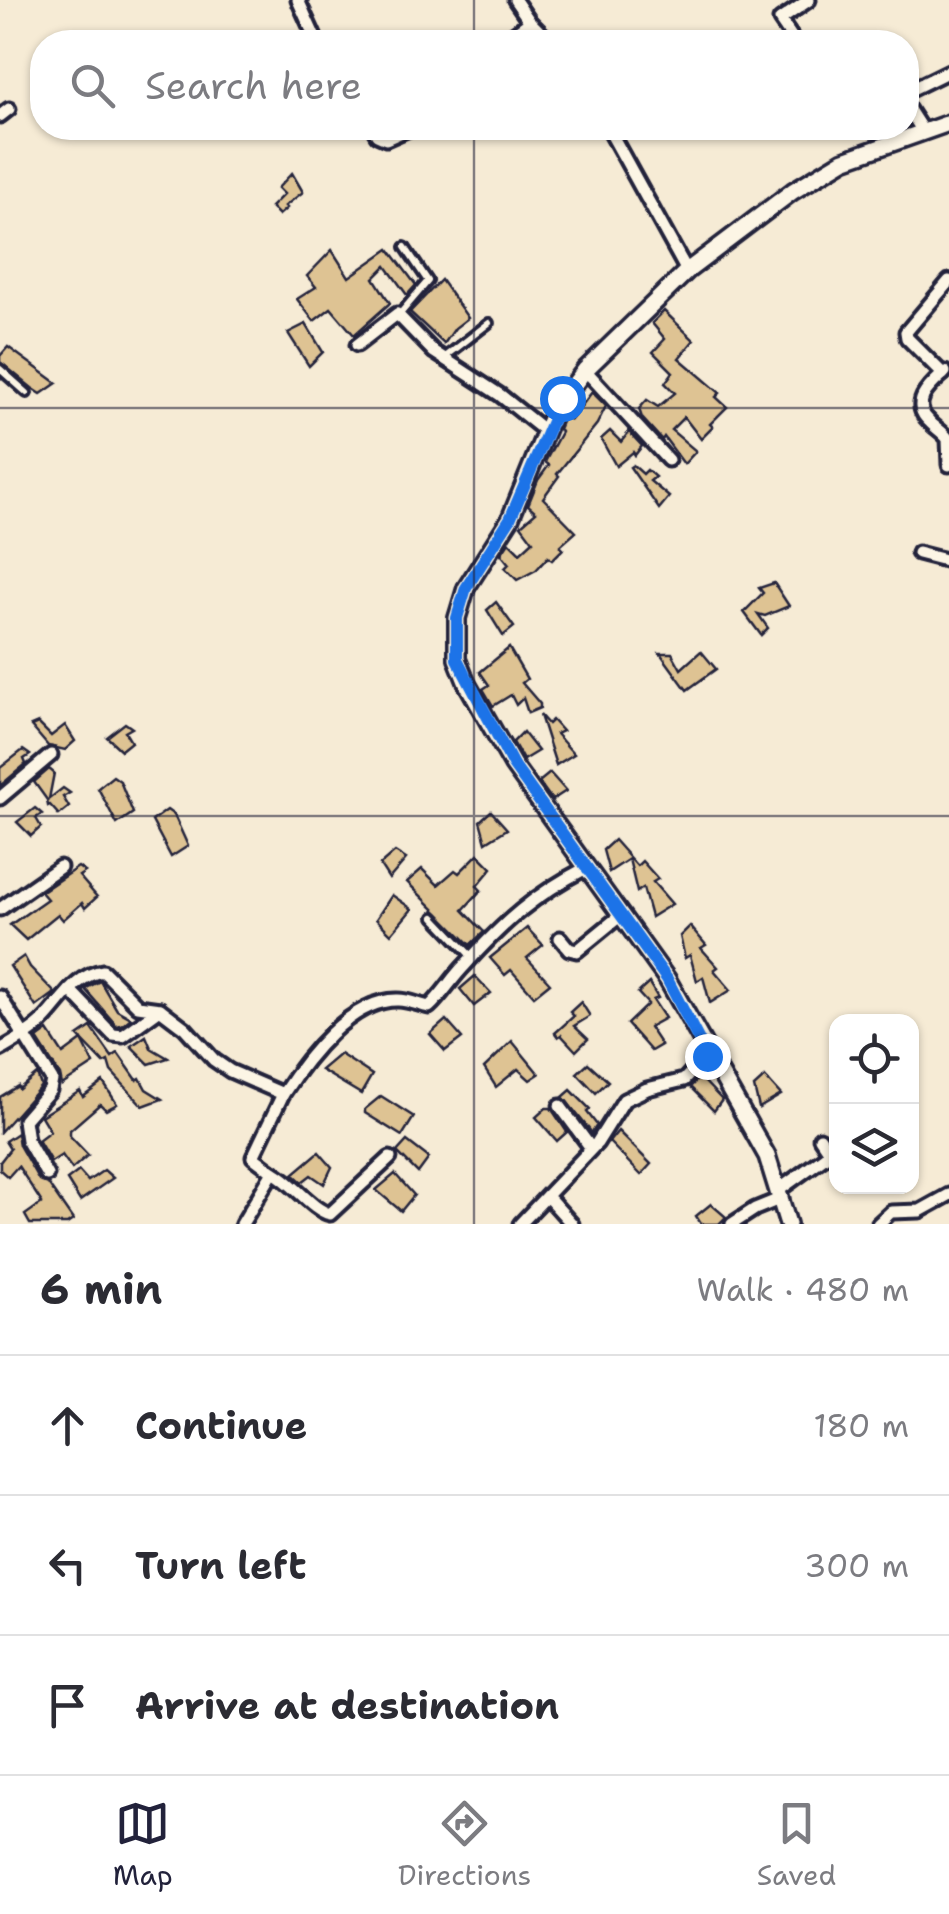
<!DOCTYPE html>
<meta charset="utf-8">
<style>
body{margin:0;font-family:"Shantell Sans",sans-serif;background:#f7f7f7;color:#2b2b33}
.controls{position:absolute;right:30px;bottom:30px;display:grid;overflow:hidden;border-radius:20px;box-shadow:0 2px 8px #0004}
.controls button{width:90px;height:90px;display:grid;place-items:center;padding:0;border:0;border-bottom:2px solid #e1e1e2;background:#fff;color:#2b2b33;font:50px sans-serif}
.stop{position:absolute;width:30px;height:30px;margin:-22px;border:8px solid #1a73e8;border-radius:50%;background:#fff}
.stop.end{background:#1a73e8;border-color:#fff;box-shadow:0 2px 10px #0008}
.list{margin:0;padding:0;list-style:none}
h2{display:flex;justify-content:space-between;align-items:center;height:130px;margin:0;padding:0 40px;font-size:42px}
h2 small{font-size:32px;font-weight:400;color:#7c7c81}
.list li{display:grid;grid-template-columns:65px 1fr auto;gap:30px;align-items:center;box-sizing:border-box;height:140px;padding:0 40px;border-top:2px solid #e1e1e2}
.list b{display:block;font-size:38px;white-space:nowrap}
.list em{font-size:32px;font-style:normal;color:#7c7c81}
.icon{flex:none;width:55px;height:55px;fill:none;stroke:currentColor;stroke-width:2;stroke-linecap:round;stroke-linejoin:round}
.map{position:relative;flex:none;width:949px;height:1224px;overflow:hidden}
.search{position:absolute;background:#fff;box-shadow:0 2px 8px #0004;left:30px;right:30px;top:30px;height:110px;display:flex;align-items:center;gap:25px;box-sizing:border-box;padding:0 35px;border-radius:40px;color:#7c7c81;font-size:38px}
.sheet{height:550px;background:#fff}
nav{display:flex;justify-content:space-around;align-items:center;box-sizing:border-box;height:140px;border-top:2px solid #e1e1e2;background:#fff;font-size:28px;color:#7c7c81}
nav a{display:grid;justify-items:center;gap:5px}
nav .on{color:#22223b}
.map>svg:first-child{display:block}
.building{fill:#dec393;stroke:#22223b;stroke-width:2.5}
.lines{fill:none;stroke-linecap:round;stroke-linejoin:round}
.service-casing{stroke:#22223b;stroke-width:14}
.minor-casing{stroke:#22223b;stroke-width:19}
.tertiary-casing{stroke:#22223b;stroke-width:22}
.service{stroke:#fcf5e5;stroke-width:6}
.minor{stroke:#fcf5e5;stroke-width:11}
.tertiary{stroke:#fcf5e5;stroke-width:15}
.route{stroke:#1a73e8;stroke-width:12}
.grid{fill:none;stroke:#22223b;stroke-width:2.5;stroke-opacity:0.55}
</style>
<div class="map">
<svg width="949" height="1224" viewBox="0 0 949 1224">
<rect width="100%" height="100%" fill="#f6ebd5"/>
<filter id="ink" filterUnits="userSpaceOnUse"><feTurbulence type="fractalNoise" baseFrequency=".01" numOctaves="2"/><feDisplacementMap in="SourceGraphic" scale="20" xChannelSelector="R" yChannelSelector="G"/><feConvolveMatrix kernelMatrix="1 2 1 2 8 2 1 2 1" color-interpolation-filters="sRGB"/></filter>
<g filter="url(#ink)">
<g class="building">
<path d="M292,173L303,192L285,206L287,208L279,215L271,207L284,194L278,188Z"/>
<path d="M389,249L416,285L407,295L386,266L374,278L390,303L354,335L331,308L314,321L297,299L316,287L307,276L332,250L349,277Z"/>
<path d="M441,280L468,318L455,328L444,344L410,312Z"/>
<path d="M664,311L694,340L679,358L720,393L716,397L727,407L710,424L713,427L701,439L684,417L671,430L696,451L684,464L664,437L662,440L642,418L639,409L647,400L658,407L675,393L665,383L673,372L653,352L665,339L652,323Z"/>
<path d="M306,324L323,352L309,366L288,333Z"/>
<path d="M8,347L57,383L41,394L32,388L0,362V356Z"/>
<path d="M592,392L606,406L597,424L557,474L559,476L543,498L576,532L560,546L563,549L552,560L548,557L536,570L517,580L505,568L509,564L501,554L509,542L520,553L533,541L521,525L536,512L528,505L538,480L549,465L545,462L561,432L559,429L564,417L571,420Z"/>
<path d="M610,431L621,442L629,432L642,446L635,455L633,452L616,466L601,439Z"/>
<path d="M633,465L643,474L647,470L655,477L650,481L669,497L659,509L630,467Z"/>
<path d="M774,583L789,606L765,616L758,614L768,628L761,635L744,612L763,593L759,588Z"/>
<path d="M496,602L514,627L503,636L487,610Z"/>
<path d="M509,648L527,679L522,683L540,704V708L528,713L523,698L516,705L511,695L493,706L483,689L489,685L480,672Z"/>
<path d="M701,651L716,669L687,690L660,653H672L681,669Z"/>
<path d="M540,715L548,724L552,720L562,731L556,734L574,754L556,765Z"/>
<path d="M38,723L51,736L65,725L75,741L65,750L48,746L31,726Z"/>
<path d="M125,723L132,728L125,732L131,742L121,750L107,737Z"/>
<path d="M523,732L538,751L523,760L513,742Z"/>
<path d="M23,750L30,755L24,759L26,764L0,786V768Z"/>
<path d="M49,769L54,773L49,799L63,788L70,793L63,797L69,807L59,815L50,805L48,806L47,800L34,782Z"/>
<path d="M550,773L566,791L552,800L539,782Z"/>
<path d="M113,776L120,781L133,813L117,824L98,788Z"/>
<path d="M35,808L42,814L36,818L41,827L31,836L17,822Z"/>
<path d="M167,810L174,815L188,846L171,857L152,821Z"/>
<path d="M491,811L507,829L486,842L480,821Z"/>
<path d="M614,840L637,866L642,861L658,879L653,882L672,904L651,917L643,888L637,892L629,859L609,872L603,850Z"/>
<path d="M395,852L406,859L389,879L380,865Z"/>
<path d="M478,854L492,868L477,886L481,890L463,910L484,932L470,945L407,882L422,869L438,885L455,870L459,873Z"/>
<path d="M78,867L85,872L79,876L97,897L85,908L82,903L63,920L58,914L26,940L10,925L47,899L41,892Z"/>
<path d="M392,895L412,909L391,934L376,919Z"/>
<path d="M690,926L706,945L701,948L718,967L714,970L731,990L710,1003L703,977L697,981L690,955L685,958L680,936Z"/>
<path d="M527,928L543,945L527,958L550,983L534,996L511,970L505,975L490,958Z"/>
<path d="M24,956L30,967L55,993L36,1007L10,966Z"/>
<path d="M475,976L491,993L474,1006L460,989Z"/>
<path d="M100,981L117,1010L131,1018L124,1024L117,1026L85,989Z"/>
<path d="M649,983L658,998L653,1000L665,1018L649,1027L661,1045L651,1051L627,1024L648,1004L638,993Z"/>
<path d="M581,1002L590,1016L574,1026L588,1039L576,1051L561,1035L558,1037L555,1033L574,1016L570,1012Z"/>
<path d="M446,1020L462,1038L445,1051L430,1034Z"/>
<path d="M91,1027L112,1057L118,1053L137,1080L140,1078L146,1089L162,1099L143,1106L111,1071L108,1061L104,1063L78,1036Z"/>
<path d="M48,1031L63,1054L82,1040L94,1064L62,1085L60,1075L37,1039Z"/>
<path d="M146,1036L151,1048L168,1058L149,1064L131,1046Z"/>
<path d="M512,1041L539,1074L530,1080L518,1069L496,1087L484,1068Z"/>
<path d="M340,1054L372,1075L361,1094L321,1070Z"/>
<path d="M588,1063L608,1081L596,1093L577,1073Z"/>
<path d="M37,1074L41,1086L0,1132V1097L18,1086L19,1089Z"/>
<path d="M700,1077L722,1100L714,1111L690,1087Z"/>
<path d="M765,1077L781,1095L759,1108L754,1087Z"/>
<path d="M103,1082L117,1104L106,1110L100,1104L70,1130V1136L88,1155L72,1169L62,1155L51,1162L38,1140L50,1131L41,1116L80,1091L83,1097Z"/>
<path d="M571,1090L590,1109L587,1112L597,1125L592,1133L563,1097Z"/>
<path d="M381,1096L414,1117L402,1136L365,1113V1109Z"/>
<path d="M546,1108H551L567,1132L557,1141L536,1117Z"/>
<path d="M618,1131L651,1164L641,1175L609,1142Z"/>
<path d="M17,1133L19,1145L39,1180L48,1184L73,1220L67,1224H30L25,1215L42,1203L18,1166L8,1177L0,1170V1162L10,1149L5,1141Z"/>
<path d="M407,1141L429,1158L418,1173L397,1152Z"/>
<path d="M319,1152L332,1167L324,1184L311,1175L302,1182L293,1174Z"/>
<path d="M104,1170L113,1178L80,1201L67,1180L79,1171L88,1181Z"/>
<path d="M395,1174L414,1195L401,1211L376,1190Z"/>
<path d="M711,1204L726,1217L719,1224H701L696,1216Z"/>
</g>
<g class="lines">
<g class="service-casing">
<g id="service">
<path d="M399,315L428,281L405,247"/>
<path d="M444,358L489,323"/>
<path d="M0,369L27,393"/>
<path d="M434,917L471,956"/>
</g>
</g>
<g class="minor-casing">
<g id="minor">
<path d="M298,0L317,42"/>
<path d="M515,0L530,22L550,42"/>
<path d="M502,42L530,22"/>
<path d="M795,42L780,20L809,0"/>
<path d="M906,92L949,71"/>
<path d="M906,105L922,130"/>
<path d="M0,116L9,109"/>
<path d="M373,128L377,135L386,139L411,128"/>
<path d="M608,128L687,271"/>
<path d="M357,345L397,314L434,352L500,395L545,431"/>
<path d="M585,370L668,460"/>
<path d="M945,372C931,385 909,402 929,421C935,428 942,431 948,439L949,465"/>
<path d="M943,374L907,338L906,332L949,281"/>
<path d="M918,553L949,561"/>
<path d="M0,798L51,755"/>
<path d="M0,909L60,867"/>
<path d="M560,938L569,949L577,951L621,915"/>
<path d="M70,990L113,1035L123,1036L160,1009"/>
<path d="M0,997L52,1080L50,1090L24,1120L27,1140L47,1175"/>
<path d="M0,1050C14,1042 29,1034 41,1023C60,1005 74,975 103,971L138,1006L160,1009L185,1028L214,1060L230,1071L283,1094C306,1058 351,999 398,1000C409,1000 419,1005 429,1007C442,995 452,978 465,965C504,922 534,895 586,868"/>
<path d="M560,1106L591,1148"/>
<path d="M273,1172L253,1157L283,1094"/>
<path d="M779,1190L826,1156L828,1150L820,1138"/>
<path d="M547,1196L572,1224"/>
<path d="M242,1224L273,1172C293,1182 312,1210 330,1214L390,1158"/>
<path d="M520,1224L597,1143L624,1100L647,1089L684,1080L707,1055"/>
<path d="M732,1224L755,1209L782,1198"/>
<path d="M878,1224L891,1212L920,1211L949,1195"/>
</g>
</g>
<g class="tertiary-casing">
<path id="tertiary" d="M788,1224L767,1156L667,979L513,765L467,684L457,659V618L466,588L510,519L554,411L585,370L687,271L793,191L844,160L949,123"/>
</g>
<use href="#service" class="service"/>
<use href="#minor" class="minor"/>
<use href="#tertiary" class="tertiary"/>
</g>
</g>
<g class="lines" filter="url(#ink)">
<path class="route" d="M562,398L510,519L466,588L457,618V659L513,765L667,979L707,1056"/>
</g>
<path class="grid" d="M474,0V42M474,128V1224M0,408H949M0,816H949"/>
</svg>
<div class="controls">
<button><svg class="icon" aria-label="locate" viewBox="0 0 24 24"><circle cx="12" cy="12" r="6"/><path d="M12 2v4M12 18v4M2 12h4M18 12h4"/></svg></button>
<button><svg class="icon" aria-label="layers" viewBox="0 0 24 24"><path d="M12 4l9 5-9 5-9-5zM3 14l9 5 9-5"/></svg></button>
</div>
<div class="stop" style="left:562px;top:398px"></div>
<div class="stop end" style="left:707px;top:1056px"></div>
<div class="search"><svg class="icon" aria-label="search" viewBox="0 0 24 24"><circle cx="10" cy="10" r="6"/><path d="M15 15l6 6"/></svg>Search here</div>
</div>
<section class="sheet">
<h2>6 min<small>Walk · 480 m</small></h2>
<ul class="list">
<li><svg class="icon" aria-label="ahead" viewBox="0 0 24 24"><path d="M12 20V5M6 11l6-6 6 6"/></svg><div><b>Continue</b></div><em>180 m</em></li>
<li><svg class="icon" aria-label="left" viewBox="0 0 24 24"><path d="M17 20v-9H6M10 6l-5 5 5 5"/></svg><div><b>Turn left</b></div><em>300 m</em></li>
<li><svg class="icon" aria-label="arrive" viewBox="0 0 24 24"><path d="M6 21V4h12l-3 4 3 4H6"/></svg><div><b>Arrive at destination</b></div></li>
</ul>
</section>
<nav>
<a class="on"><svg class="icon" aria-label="map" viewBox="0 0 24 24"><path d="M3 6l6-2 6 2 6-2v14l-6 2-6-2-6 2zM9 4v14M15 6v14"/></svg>Map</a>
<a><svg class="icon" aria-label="directions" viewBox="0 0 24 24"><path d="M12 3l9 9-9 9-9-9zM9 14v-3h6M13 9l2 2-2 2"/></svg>Directions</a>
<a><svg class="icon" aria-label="saved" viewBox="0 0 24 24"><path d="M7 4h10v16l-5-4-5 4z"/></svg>Saved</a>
</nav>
